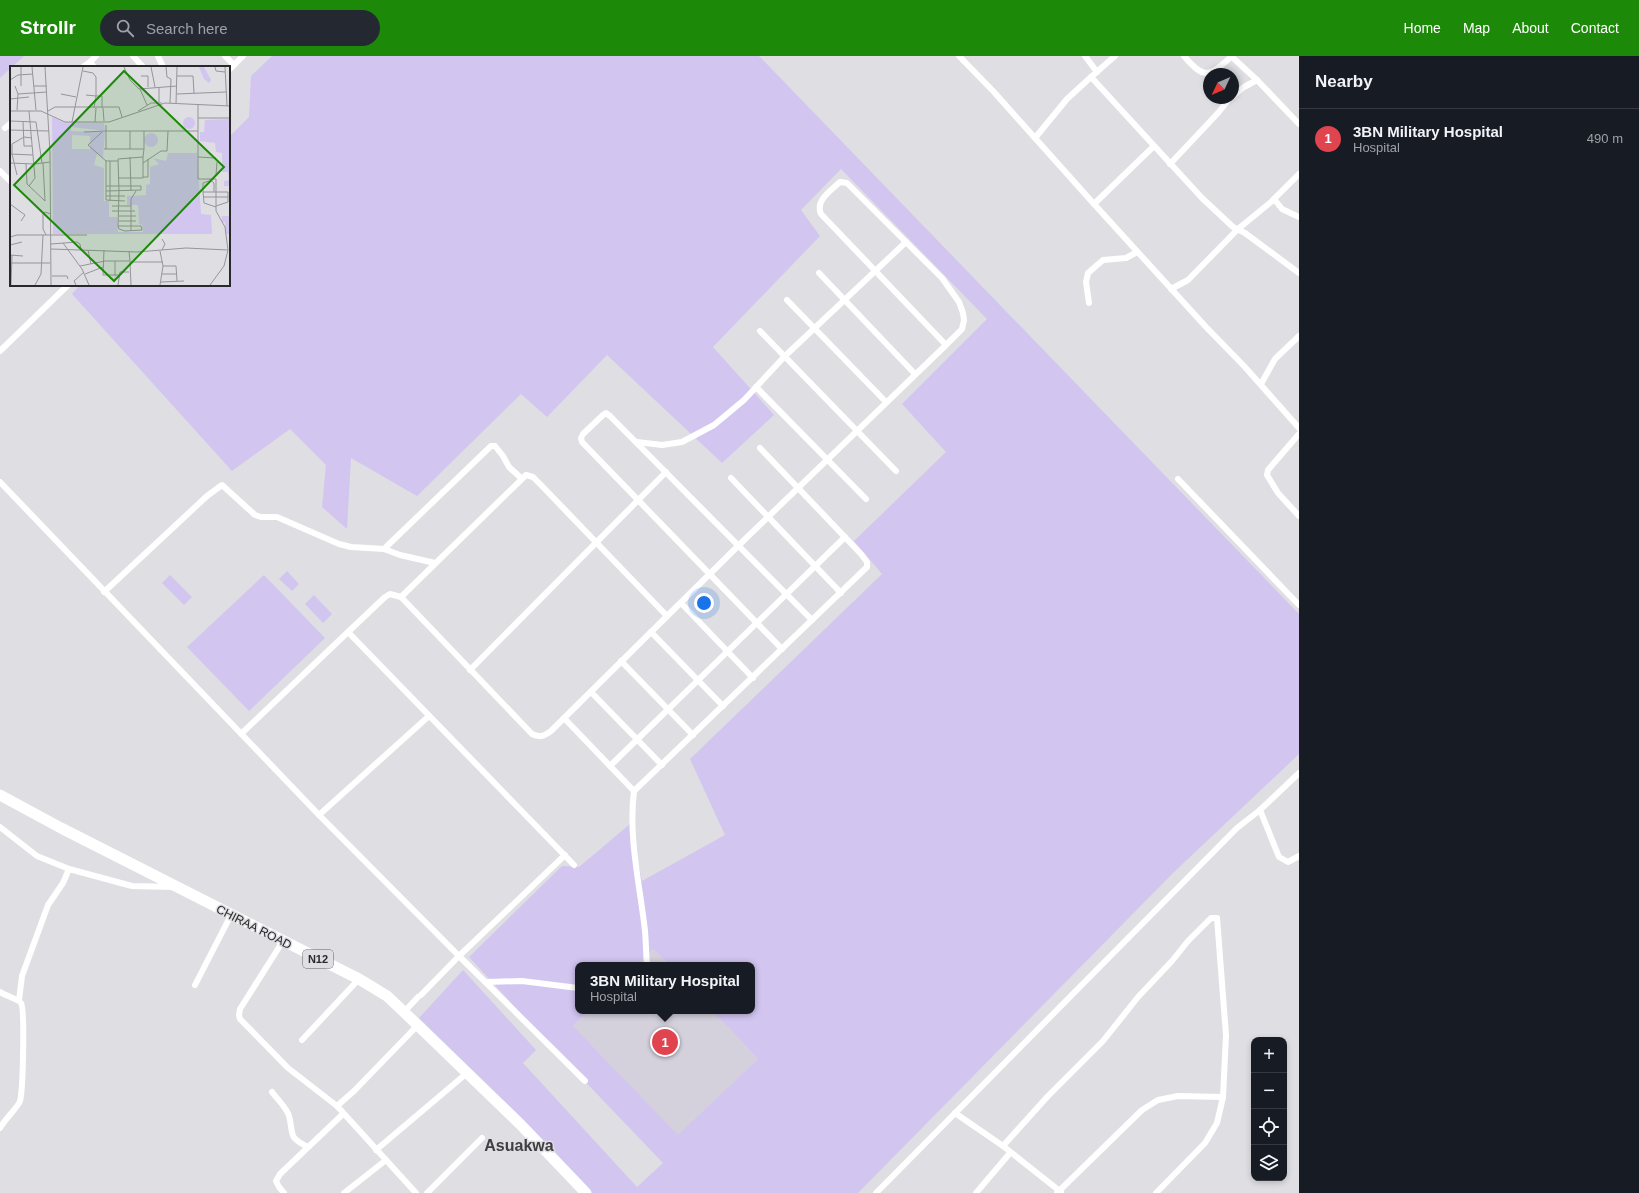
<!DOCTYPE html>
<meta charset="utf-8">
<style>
body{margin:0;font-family:Arial,sans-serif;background:#242831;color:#f1f3f6}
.controls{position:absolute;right:12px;bottom:12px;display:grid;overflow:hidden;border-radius:8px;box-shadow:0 2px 6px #0003}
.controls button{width:36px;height:36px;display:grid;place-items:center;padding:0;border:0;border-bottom:1px solid #363941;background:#171b24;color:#f1f3f6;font:20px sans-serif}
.compass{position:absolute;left:1203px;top:12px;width:36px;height:36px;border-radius:50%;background:#171b24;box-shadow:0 2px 6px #0003;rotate:226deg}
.you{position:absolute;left:704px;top:547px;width:14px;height:14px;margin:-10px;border:3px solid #fff;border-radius:50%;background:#1a73e8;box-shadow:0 0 0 6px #1a73e833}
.badge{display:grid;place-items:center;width:26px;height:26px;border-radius:50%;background:#1c8a08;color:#fff;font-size:13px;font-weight:700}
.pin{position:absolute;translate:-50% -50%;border:2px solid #fff;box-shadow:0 1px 4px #0006}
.popup{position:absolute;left:575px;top:906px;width:180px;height:52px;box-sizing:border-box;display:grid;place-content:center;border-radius:8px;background:#171b24;filter:drop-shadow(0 1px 3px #0005);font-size:13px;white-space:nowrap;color:#9ea1a6}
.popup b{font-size:15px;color:#f1f3f6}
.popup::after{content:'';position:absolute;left:50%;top:100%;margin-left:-8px;border:8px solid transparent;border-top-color:#171b24}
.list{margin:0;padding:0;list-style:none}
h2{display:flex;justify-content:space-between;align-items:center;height:52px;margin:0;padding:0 16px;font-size:17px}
h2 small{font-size:13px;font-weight:400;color:#9ea1a6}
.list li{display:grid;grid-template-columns:26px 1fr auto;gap:12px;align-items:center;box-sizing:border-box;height:60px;padding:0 16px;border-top:1px solid #363941}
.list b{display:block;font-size:15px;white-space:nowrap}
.list p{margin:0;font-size:13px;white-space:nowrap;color:#9ea1a6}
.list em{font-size:13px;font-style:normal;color:#9ea1a6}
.icon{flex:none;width:22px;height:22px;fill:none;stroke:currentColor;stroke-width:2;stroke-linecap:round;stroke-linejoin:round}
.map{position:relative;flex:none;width:1299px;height:1137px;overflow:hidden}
header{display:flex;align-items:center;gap:24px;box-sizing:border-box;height:56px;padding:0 20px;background:#1c8a08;color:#fff}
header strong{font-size:19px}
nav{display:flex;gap:22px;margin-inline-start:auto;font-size:14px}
.search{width:280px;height:36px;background:#242831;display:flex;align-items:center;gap:10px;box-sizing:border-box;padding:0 14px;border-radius:22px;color:#9ea1a6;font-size:15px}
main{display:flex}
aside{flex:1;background:#171b24}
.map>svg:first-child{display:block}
.built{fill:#d4d1dd}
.green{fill:#d2c5f0;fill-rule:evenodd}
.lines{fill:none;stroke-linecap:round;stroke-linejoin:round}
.street{stroke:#fff;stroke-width:6}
.highway{stroke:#fff;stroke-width:11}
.labels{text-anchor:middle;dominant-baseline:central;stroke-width:3;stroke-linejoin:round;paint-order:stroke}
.shield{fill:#dfdee3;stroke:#605f62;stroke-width:1}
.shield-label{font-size:11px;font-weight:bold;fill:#29282a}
.street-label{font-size:12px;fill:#29282a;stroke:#dfdee3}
.district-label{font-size:16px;font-weight:bold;fill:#3f3e42;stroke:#dfdee3}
.inset-road{fill:none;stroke:#969599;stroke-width:1}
.view{fill:#1c8a08;fill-opacity:0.15;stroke:#1c8a08;stroke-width:2}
.inset-edge{fill:none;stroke:#29282a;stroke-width:2}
</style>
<header>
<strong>Strollr</strong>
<div class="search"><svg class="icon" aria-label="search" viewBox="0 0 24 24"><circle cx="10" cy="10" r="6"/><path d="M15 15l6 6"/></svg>Search here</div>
<nav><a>Home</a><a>Map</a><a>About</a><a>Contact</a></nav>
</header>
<main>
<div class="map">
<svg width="1299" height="1137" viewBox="0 0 1299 1137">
<rect width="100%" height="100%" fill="#dfdee3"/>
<g class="built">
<path d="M653,893L669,909H636Z"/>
<path d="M588,955H713L758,1003L678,1080L573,970Z"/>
</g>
<g class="green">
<path d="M0,0H24L0,22Z"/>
<path d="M272,0H759L1299,558V698L1173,817L858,1137H592L503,1044L419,962L463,914L536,994L523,1007L637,1131L663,1107L551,990L469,901L562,810L579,811L630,768L642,825L725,779L690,703L882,518L854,485L946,396L902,348L987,263L841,113L801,154L820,180L713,291L774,359L722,407L607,299L547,361L521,338L417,440L351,402L347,473L322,451L326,409L290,373L232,415L72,238L80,229H229V81L249,61L251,20ZM653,893L669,909H752V955H713L758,1003L678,1079L573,970L588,955H578V909H636Z"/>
<path d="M287,515L299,528L292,535L279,523Z"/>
<path d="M170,519L192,541L184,549L162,527Z"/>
<path d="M264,519L325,582L249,655L187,591Z"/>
<path d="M314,539L332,558L323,567L305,548Z"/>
</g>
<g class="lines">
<g class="street">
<path d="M133,0L143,11"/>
<path d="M158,0L163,11"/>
<path d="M225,0L234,9"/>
<path d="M959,0L994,36L1094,148L1206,271L1244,310L1299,372"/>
<path d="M1085,0L1097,16"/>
<path d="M1184,0C1206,26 1210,19 1232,0"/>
<path d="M1231,0L1257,24L1299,68"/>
<path d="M83,11L90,6"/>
<path d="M94,11L90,6L96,0"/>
<path d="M229,14L243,0"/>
<path d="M1091,21L1115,0"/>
<path d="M1233,40L1244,31L1257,24"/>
<path d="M5,72L11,67"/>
<path d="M1035,82L1067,43L1091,21L1202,142L1233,171L1245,177L1299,217"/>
<path d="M1170,108L1218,57L1230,42"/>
<path d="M0,115L11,126"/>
<path d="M1274,143L1282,153L1299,161"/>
<path d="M1094,148L1154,90"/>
<path d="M819,217L915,318"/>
<path d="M1171,233L1188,224L1238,173L1271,146L1299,118"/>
<path d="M787,244L886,346"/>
<path d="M1089,247L1086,226L1088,217L1103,204L1126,202L1137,196"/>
<path d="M760,275L896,415"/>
<path d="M0,295L68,229"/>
<path d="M1261,328L1275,303L1299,280"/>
<path d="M756,331L866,443"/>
<path d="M1299,378L1268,414L1267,419L1278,437L1299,460"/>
<path d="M637,386L662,389L682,386L714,369L744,344L785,300L906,186"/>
<path d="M731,422L841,537"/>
<path d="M1178,423L1299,549"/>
<path d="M0,426L319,759L459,900L421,939"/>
<path d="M384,493L491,390H495L503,400L509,411L521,422"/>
<path d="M104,536L207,440L222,429L255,459L261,461H277L339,488L351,491L384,493L400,499L435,507"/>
<path d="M401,541L526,419L533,421L541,429L667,560"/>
<path d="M681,547L753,622"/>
<path d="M348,576L385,541L390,538L401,541L532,678C540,682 544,680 551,675L739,489L946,289L962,273L964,264L963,257L959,246L942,222L847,127L840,126C830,135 815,145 821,158L946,289"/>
<path d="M651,576L723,650"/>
<path d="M782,593L582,386L581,382L583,378L603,359L606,357L610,360L812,564"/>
<path d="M621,605L693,679"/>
<path d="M470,614L666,416"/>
<path d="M591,636L662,709"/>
<path d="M564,662L634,735"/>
<path d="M241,678L348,576L574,809"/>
<path d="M610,710L845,481"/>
<path d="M1260,754L1279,801L1288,806L1299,800"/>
<path d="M319,759L429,660"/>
<path d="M0,771L37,800L69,813L132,830L174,831"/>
<path d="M565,799L459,900L585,1025"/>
<path d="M283,885L240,953L239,959L240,963L288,1012L337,1050L416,1137"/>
<path d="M647,909C646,898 646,886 645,875C640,829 628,782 634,735L867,511V506L861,498L760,392"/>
<path d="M486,926L522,925L578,932"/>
<path d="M195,929L231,859"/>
<path d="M0,936C5,939 20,944 21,947C25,953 23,1035 20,1045C19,1050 4,1064 0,1072"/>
<path d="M19,944L22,920L48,849L63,827L69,813"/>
<path d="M404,956L418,941"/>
<path d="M302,984L359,923"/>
<path d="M272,1036C277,1043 287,1052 289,1060C294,1078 287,1081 308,1091"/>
<path d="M337,1050L354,1035L418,969"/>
<path d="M955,1057L1003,1090L1061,1136"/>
<path d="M1003,1090L1048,1040L1103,985L1138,941L1172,905L1188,885L1211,862H1217L1226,979L1223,1041L1217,1067L1205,1087L1156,1137"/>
<path d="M376,1094L467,1017"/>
<path d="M284,1137L279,1131L276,1125L280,1118L343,1058"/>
<path d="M344,1137L386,1104"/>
<path d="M427,1137L482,1082"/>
<path d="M876,1137L1237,772L1260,754L1299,717"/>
<path d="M976,1137L1010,1097"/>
<path d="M1057,1137L1142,1054L1158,1044L1178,1040L1223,1041"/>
</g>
<path class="highway" d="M0,739L61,772L359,923L387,940L404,956L521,1069L586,1137"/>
</g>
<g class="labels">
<rect class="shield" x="303" y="894" width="30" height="18" rx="3"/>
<g class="shield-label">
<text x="318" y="903">N12</text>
</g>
<g class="street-label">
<text transform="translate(254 871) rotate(27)">CHIRAA ROAD</text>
</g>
<g class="district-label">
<text x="519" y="1089">Asuakwa</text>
</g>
</g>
<g transform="translate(10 10)">
<rect width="220" height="220" fill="#dfdee3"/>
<path d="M189,1H194L201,14L199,17L194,13ZM42,51L54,56L94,57L95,65L61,61V65L95,66L93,92L87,88L84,99L94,102V135H99V151H107L108,166H133L132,159L129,158L128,139H117V130L136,129V119L140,118V101L149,98L143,92L156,95L158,87H187L191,148L201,149L202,168H43ZM62,69L80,70V83H62ZM173 57a6 6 0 1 1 12 0a6 6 0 1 1-12 0ZM220,53V120H214V115L219,114L218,106H212V87L206,86L205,77L190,75V66H194L195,54ZM134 74a7 7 0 1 1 14 0a7 7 0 1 1-14 0ZM212,150H220V168H215V156H212Z" fill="#d2c5f0" fill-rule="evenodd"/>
<path class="inset-road" d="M22,1L26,44M35,1L40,87L41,219M114,1L120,14L129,23L167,20M141,1L145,21M156,1L157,11L161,13L160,37M205,1L206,5L215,6M215,1L217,40M73,5L83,7L86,11V30L76,29M131,10H138V21M167,10H183L184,27M0,14L8,9L23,8M5,20L8,28L37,26M11,20V1M24,20H37M149,21V36M130,23L137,39M51,28L66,31M167,28L216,26M0,33L19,31M166,38L167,1M188,38V113H206V145L215,161L218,184L214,200L200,219M84,42L86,30H92V42M93,42L94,55M7,44L8,28M0,45H31L55,56H99L155,37L220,40M38,45L45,41H109L112,51M128,45L141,37H152M188,52H220M0,55L26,56L32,97M13,55L14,80H22M62,56L73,1M85,56L86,42M96,59V65H188M0,64L39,65M74,66L96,65V83M92,66L78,79L96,95H108M94,83H134V65M120,83V65M0,88L23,89M120,91L121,125M188,91L206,92M96,95V134L115,135M100,95V135M0,97L25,98L40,96M33,97L35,135M133,97L151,85H157L158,65M16,98L17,118L35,135M7,109L2,88V78L14,71L22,72M206,109L207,96M133,111H138V93M108,112H133V91M199,113L204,117V126M19,120L25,112L19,45M96,125L131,124V120H96M193,126V117L199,115M96,130H115M193,131H218M0,138L15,149L11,155M102,140H121M206,140L218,136V126H193L194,137L206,141M102,145H125M109,150H126M109,155H126M108,160H131L132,164L115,165L109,163L108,160L109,125L108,93L133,91L134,83M121,165V133L126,125M36,169L33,163V148L35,146L41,148M0,171L7,169H77M152,173L155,178L152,184M53,177L72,203L79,219M41,178L67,176L70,178L71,184M0,179L12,176M41,183L127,186L176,182L218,184M78,184L81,198M94,184L93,209H110M150,185L153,200L150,219M0,189L13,190M105,195V210M120,196H153M120,196L121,219M1,197H40M70,200L95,195H120L119,185M153,200H166L167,215M75,208L93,201M152,208H167M42,210H57L58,213M151,216L174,215M1,219L2,189M25,219L31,208L33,169M66,219L64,215L74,206M108,219L110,206H119"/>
<path class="view" d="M114,5L214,101L104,215L4,119Z"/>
<rect width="220" height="220" class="inset-edge"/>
</g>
</svg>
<div class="controls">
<button>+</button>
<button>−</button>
<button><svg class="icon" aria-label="locate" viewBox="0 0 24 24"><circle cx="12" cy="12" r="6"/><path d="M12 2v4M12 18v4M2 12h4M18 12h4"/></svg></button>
<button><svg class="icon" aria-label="layers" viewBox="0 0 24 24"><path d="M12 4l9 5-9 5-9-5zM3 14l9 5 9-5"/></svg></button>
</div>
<svg class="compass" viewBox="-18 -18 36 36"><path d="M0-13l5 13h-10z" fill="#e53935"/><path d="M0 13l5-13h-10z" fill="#9ea1a6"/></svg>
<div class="you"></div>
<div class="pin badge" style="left:665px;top:986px;background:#e0444e">1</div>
<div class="popup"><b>3BN Military Hospital</b>Hospital</div>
</div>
<aside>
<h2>Nearby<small></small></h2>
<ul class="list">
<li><span class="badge" style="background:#e0444e">1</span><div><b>3BN Military Hospital</b><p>Hospital</p></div><em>490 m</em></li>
</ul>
</aside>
</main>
